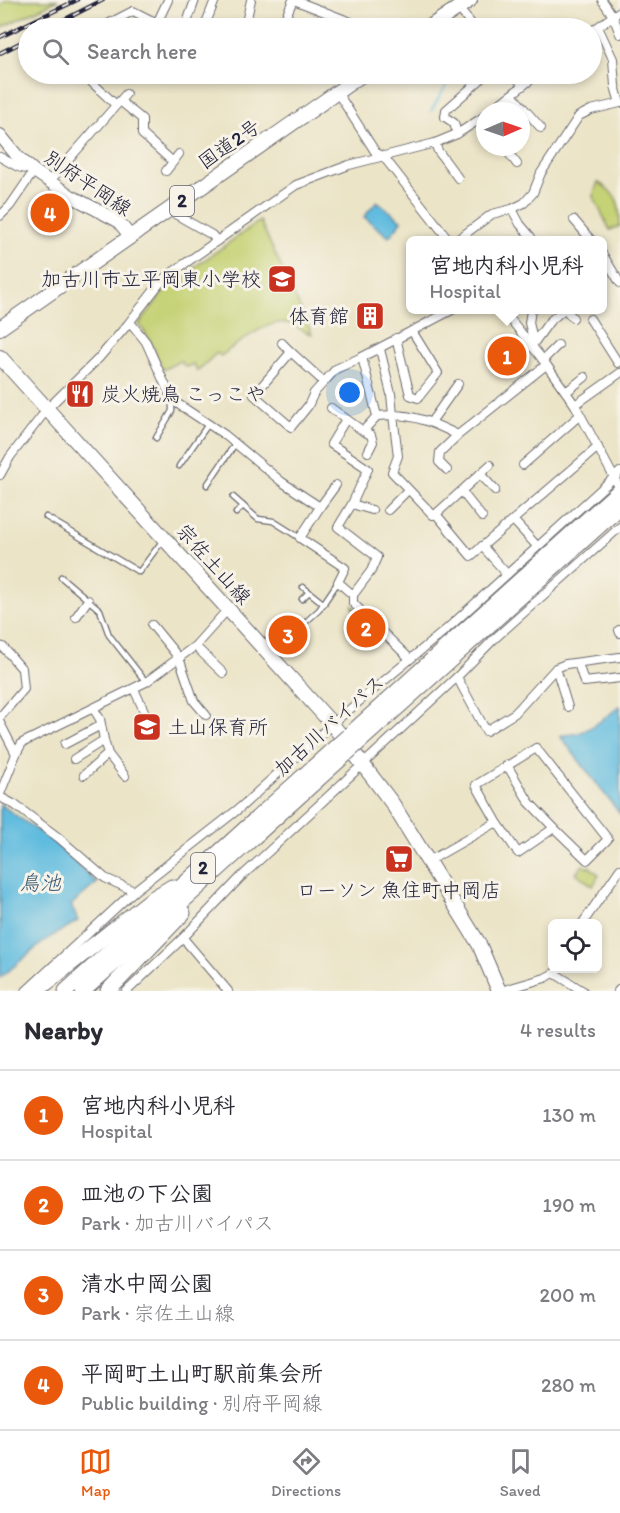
<!DOCTYPE html>
<meta charset="utf-8">
<style>
body{margin:0;font-family:Itim,"Klee One",sans-serif;background:#f2f2f3;color:#2b2b33}
.controls{position:absolute;right:18px;bottom:18px;display:grid;overflow:hidden;border-radius:9px;box-shadow:0 3px 9px #0003}
.controls button{width:54px;height:54px;display:grid;place-items:center;padding:0;border:0;border-bottom:2px solid #e1e1e2;background:#fff;color:#2b2b33;font:30px sans-serif}
.compass{position:absolute;left:476px;top:102px;width:54px;height:54px;border-radius:50%;background:#fff;box-shadow:0 3px 9px #0003;rotate:88deg}
.you{position:absolute;left:350px;top:393px;width:21px;height:21px;margin:-15px;border:4px solid #fff;border-radius:50%;background:#1a73e8;box-shadow:0 0 0 9px #1a73e833}
.badge{display:grid;place-items:center;width:39px;height:39px;border-radius:50%;background:#ea580c;color:#fff;font-size:20px;font-weight:700}
.pin{position:absolute;translate:-50% -50%;border:3px solid #fff;box-shadow:0 2px 6px #0006}
.popup{position:absolute;left:406px;top:236px;width:201px;height:78px;box-sizing:border-box;display:grid;place-content:center;border-radius:9px;background:#fff;filter:drop-shadow(0 2px 4px #0005);font-size:20px;white-space:nowrap;color:#7c7c81}
.popup b{font-size:22px;color:#2b2b33}
.popup::after{content:'';position:absolute;left:50%;top:100%;margin-left:-12px;border:12px solid transparent;border-top-color:#fff}
.list{margin:0;padding:0;list-style:none}
h2{display:flex;justify-content:space-between;align-items:center;height:78px;margin:0;padding:0 24px;font-size:26px}
h2 small{font-size:20px;font-weight:400;color:#7c7c81}
.list li{display:grid;grid-template-columns:39px 1fr auto;gap:18px;align-items:center;box-sizing:border-box;height:90px;padding:0 24px;border-top:2px solid #e1e1e2}
.list b{display:block;font-size:22px;white-space:nowrap}
.list p{margin:0;font-size:20px;white-space:nowrap;color:#7c7c81}
.list em{font-size:20px;font-style:normal;color:#7c7c81}
.icon{flex:none;width:33px;height:33px;fill:none;stroke:currentColor;stroke-width:2;stroke-linecap:round;stroke-linejoin:round}
.map{position:relative;flex:none;width:620px;height:991px;overflow:hidden}
.search{position:absolute;background:#fff;box-shadow:0 3px 9px #0003;left:18px;right:18px;top:18px;height:66px;display:flex;align-items:center;gap:15px;box-sizing:border-box;padding:0 21px;border-radius:33px;color:#7c7c81;font-size:22px}
.sheet{height:438px;background:#fff}
nav{display:flex;justify-content:space-around;align-items:center;box-sizing:border-box;height:84px;border-top:2px solid #e1e1e2;background:#fff;font-size:16px;color:#7c7c81}
nav a{display:grid;justify-items:center;gap:3px}
nav .on{color:#ea580c}
.map>svg:first-child{display:block}
.green{fill:#c5d274;stroke:#747a58;stroke-width:1.5}
.water{fill:#61bcdf;stroke:#426f8d;stroke-width:1.5}
.lines{fill:none;stroke-linecap:round;stroke-linejoin:round}
.stream{stroke:#61bcdf;stroke-width:2}
.service-casing{stroke:#68666c;stroke-width:7}
.minor-casing{stroke:#68666c;stroke-width:10}
.secondary-casing{stroke:#68666c;stroke-width:14}
.primary-casing{stroke:#68666c;stroke-width:16}
.trunk-casing{stroke:#68666c;stroke-width:16}
.motorway-casing{stroke:#68666c;stroke-width:17}
.service{stroke:#fff;stroke-width:4.5}
.minor{stroke:#fff;stroke-width:8}
.secondary{stroke:#fff;stroke-width:12}
.primary{stroke:#fff;stroke-width:14}
.trunk{stroke:#fff;stroke-width:14}
.motorway{stroke:#fff;stroke-width:15}
.rail-casing{stroke:#22223b;stroke-width:4.5}
.rail{stroke:#f7f3e8;stroke-width:2;stroke-dasharray:7;stroke-linecap:butt}
.motorway-bridge-casing{stroke:#68666c;stroke-width:17;stroke-linecap:butt}
.motorway-bridge{stroke:#fff;stroke-width:15}
.labels{text-anchor:middle;dominant-baseline:central;stroke-width:6;stroke-linejoin:round;paint-order:stroke}
.shield{fill:#f7f3e8;stroke:#62616f;stroke-width:1.5}
.shield-label{font-size:18px;font-weight:bold;fill:#22223b}
.street-label{font-size:20px;fill:#22223b;stroke:#f7f3e8}
.poi-label{font-size:20px;fill:#22223b;stroke:#f7f3e8;text-anchor:end}
.water-label{font-size:21px;font-style:italic;fill:#385874;stroke:#f7f3e8}
</style>
<div class="map">
<svg width="620" height="991" viewBox="0 0 620 991">
<rect width="100%" height="100%" fill="#f7f3e8"/>
<filter id="ink" filterUnits="userSpaceOnUse"><feTurbulence type="fractalNoise" baseFrequency=".0167" numOctaves="2"/><feDisplacementMap in="SourceGraphic" scale="12" xChannelSelector="R" yChannelSelector="G"/><feConvolveMatrix kernelMatrix="1 2 1 2 8 2 1 2 1" color-interpolation-filters="sRGB"/></filter>
<filter id="wash" filterUnits="userSpaceOnUse"><feTurbulence type="fractalNoise" baseFrequency=".008" numOctaves="4" result="noise"/><feDisplacementMap in="SourceGraphic" scale="24" xChannelSelector="R" yChannelSelector="G"/><feGaussianBlur stdDeviation="1.35" result="paint"/><feColorMatrix in="noise" values="0 0 0 0 0 0 0 0 0 0 0 0 0 0 0 0 0 1.4 0 .05"/><feComposite in="paint" operator="in"/></filter>
<g filter="url(#wash)">
<rect width="100%" height="100%" fill="#ebe4c7"/>
<g class="green">
<path d="M7,0H58L0,28V6Z"/>
<path d="M598,182C619,196 620,203 620,226L610,230L593,196Z"/>
<path d="M260,221L312,334C303,333 297,324 287,323C269,319 235,345 221,356L217,353L197,371L193,364L186,367L180,361L163,370L150,340L139,324L169,285Z"/>
<path d="M353,606L379,637L370,646L355,618Z"/>
<path d="M298,630L301,633L297,637L299,640L263,643L260,639Z"/>
<path d="M583,865L587,868L589,866L599,875L593,886L576,873Z"/>
</g>
<g class="water">
<path d="M377,201L402,221L389,237L364,217Z"/>
<path d="M620,706V814L560,736C566,734 569,735 574,734C587,733 609,715 620,706Z"/>
<path d="M0,804L56,844L97,883L71,905L78,921L47,939L0,978Z"/>
</g>
<g class="lines">
<g class="stream">
<path d="M449,24L450,28"/>
<path d="M467,74L483,79L492,74"/>
<path d="M431,111L453,74"/>
</g>
</g>
</g>
<g filter="url(#ink)">
<g class="lines">
<g class="service-casing">
<g id="service">
<path d="M156,438L172,411V400"/>
<path d="M179,466L209,423"/>
<path d="M207,485L235,444"/>
<path d="M233,497L258,519L273,521L300,538"/>
<path d="M236,513L243,506"/>
<path d="M46,517L139,572L163,540"/>
<path d="M61,577L100,610L109,635L146,682"/>
<path d="M303,587L324,604"/>
<path d="M302,599L309,592"/>
<path d="M299,628L319,610L338,582"/>
</g>
</g>
<g class="minor-casing">
<g id="minor">
<path d="M251,0L247,18L255,25"/>
<path d="M294,0L366,28"/>
<path d="M602,0L613,16L620,34"/>
<path d="M458,8L475,28"/>
<path d="M157,23L168,0"/>
<path d="M598,27L613,59L615,86L620,103"/>
<path d="M100,28L133,11L167,28"/>
<path d="M185,28L195,0"/>
<path d="M204,28L215,0"/>
<path d="M254,28L255,25L267,28"/>
<path d="M281,28L293,0"/>
<path d="M592,31L620,11"/>
<path d="M83,74L116,105"/>
<path d="M513,74L523,85"/>
<path d="M337,92L376,153L383,156L449,240"/>
<path d="M512,95L541,128"/>
<path d="M120,101L142,119V134L173,162"/>
<path d="M490,111L538,74"/>
<path d="M457,134L454,123L445,117L446,110L480,80"/>
<path d="M435,143L438,151L458,178"/>
<path d="M504,147L517,164"/>
<path d="M0,157L18,167L34,171L10,206L0,216"/>
<path d="M166,171L179,154"/>
<path d="M49,182L126,94"/>
<path d="M512,209L520,224L531,237L527,240"/>
<path d="M168,210L212,235L217,241"/>
<path d="M574,220L591,240"/>
<path d="M457,240L492,214L512,209L524,203L533,193L541,173L579,116L591,110L620,103"/>
<path d="M603,255L620,283"/>
<path d="M503,310L543,360L575,405L617,483"/>
<path d="M531,310L529,323L533,339L531,346"/>
<path d="M566,310L573,318"/>
<path d="M590,319L618,363"/>
<path d="M130,322L146,342L172,400L225,435L282,482L320,507L300,538L345,568L338,582L353,595V603L410,659"/>
<path d="M396,338L410,395L418,398L438,373L412,331"/>
<path d="M282,343L291,352"/>
<path d="M531,347L549,322L563,310"/>
<path d="M380,349L391,394L393,415C417,415 437,425 458,435"/>
<path d="M543,360L558,345"/>
<path d="M324,382L314,393L308,406L291,427L254,395L291,352L324,382L336,369L362,357"/>
<path d="M566,392L585,377"/>
<path d="M575,405L620,373"/>
<path d="M331,408L363,431L377,416L393,415L398,456L392,472L433,515L436,514L471,556L598,447"/>
<path d="M377,416L362,357L452,310"/>
<path d="M346,419L331,444L368,469L352,504L338,527L377,557L371,571L353,595"/>
<path d="M431,422L458,384"/>
<path d="M363,431L371,435L373,442L368,452"/>
<path d="M523,465L580,415"/>
<path d="M447,470L439,462L440,452L458,435L546,365"/>
<path d="M480,474L495,490"/>
<path d="M0,475L10,457L48,408L99,358L128,324L163,279L296,185L349,165L435,143L457,134L485,116"/>
<path d="M462,492L482,517"/>
<path d="M352,504L372,510"/>
<path d="M320,507L336,485"/>
<path d="M388,510L408,490"/>
<path d="M436,514L490,465"/>
<path d="M513,520L537,546"/>
<path d="M482,546L507,574"/>
<path d="M76,617L88,600"/>
<path d="M152,625L179,658L194,701L206,715"/>
<path d="M619,630L620,633"/>
<path d="M0,646L3,647L22,669L24,689L0,717"/>
<path d="M195,646L223,673"/>
<path d="M578,663L584,682L620,678"/>
<path d="M556,668L568,707"/>
<path d="M457,677L486,731L515,713L556,668L566,664L620,657"/>
<path d="M134,689L145,713"/>
<path d="M0,723L16,754L0,794"/>
<path d="M65,744L101,725"/>
<path d="M16,754L22,743L146,682L195,646L228,609"/>
<path d="M108,754L125,776"/>
<path d="M74,759L104,740L100,719L93,708"/>
<path d="M507,765L529,802L554,828"/>
<path d="M84,775L108,754L104,740"/>
<path d="M0,797L15,805L59,838L105,878L134,891"/>
<path d="M427,862L497,822L476,785L536,748L608,839L587,860L554,828L518,853L497,822"/>
<path d="M582,924L620,869"/>
<path d="M183,938L228,991"/>
<path d="M26,991L134,891L241,807L332,724L449,627L620,472"/>
<path d="M127,991L183,938L240,878L457,677L493,640L620,527"/>
<path d="M501,991L545,978L554,973L583,991"/>
<path d="M618,991L620,989"/>
</g>
</g>
<g class="secondary-casing">
<path id="secondary" d="M0,135L18,157L34,171L71,196L118,221L130,236"/>
</g>
<g class="primary-casing">
<path id="primary" d="M0,357L332,724L392,803L479,944L499,991"/>
</g>
<g class="trunk-casing">
<g id="trunk">
<path d="M428,28L470,0"/>
<path d="M0,328L363,74"/>
</g>
</g>
<g class="motorway-casing">
<g id="motorway">
<path d="M348,736L620,490"/>
<path d="M357,744L620,507"/>
<path d="M36,991L152,899L172,887"/>
<path d="M66,991L339,744"/>
<path d="M83,991L346,754"/>
<path d="M108,991L183,913"/>
</g>
</g>
<use href="#service" class="service"/>
<use href="#minor" class="minor"/>
<use href="#secondary" class="secondary"/>
<use href="#primary" class="primary"/>
<use href="#trunk" class="trunk"/>
<use href="#motorway" class="motorway"/>
<g class="rail-casing">
<g id="rail">
<path d="M48,28L103,0"/>
<path d="M0,37L77,0"/>
<path d="M0,53L28,39"/>
</g>
</g>
<use href="#rail" class="rail"/>
<g class="motorway-bridge-casing">
<g id="motorway-bridge">
<path d="M339,744L348,736"/>
<path d="M346,754L357,744"/>
</g>
</g>
<use href="#motorway-bridge" class="motorway-bridge"/>
</g>
</g>
<defs>
<g id="school-square" transform="scale(1.5)"><rect x="-9" y="-9" width="18" height="18" rx="4" fill="#c8321e" stroke="#f7f3e8"/><path d="M0-5L7-2L0 1L-7-2ZM-4 1L0 2.5L4 1V4Q0 6-4 4Z" fill="#fff"/></g>
<g id="building-square" transform="scale(1.5)"><rect x="-9" y="-9" width="18" height="18" rx="4" fill="#c8321e" stroke="#f7f3e8"/><path d="M-4-6H4V6H1V3H-1V6H-4ZM-2.5-4.3h1.7v1.8h-1.7ZM.8-4.3h1.7v1.8H.8ZM-2.5-1h1.7V.8h-1.7ZM.8-1h1.7V.8H.8Z" fill="#fff"/></g>
<g id="restaurant-square" transform="scale(1.5)"><rect x="-9" y="-9" width="18" height="18" rx="4" fill="#c8321e" stroke="#f7f3e8"/><path d="M-5-6h1v4h1v-4h1v4h1v-4h1v5L-1.5 .5V6h-2V.5L-5-1ZM5-6V6H3V1.5H1.5Q1.5-4 5-6Z" fill="#fff"/></g>
<g id="supermarket-square" transform="scale(1.5)"><rect x="-9" y="-9" width="18" height="18" rx="4" fill="#c8321e" stroke="#f7f3e8"/><path d="M-6-5.5h2.5l.6 2H6L4.5 2H-2.5L-4.4-4H-6ZM-1.5 3.2a1.3 1.3 0 1 0 .1 0ZM3 3.2a1.3 1.3 0 1 0 .1 0Z" fill="#fff"/></g>
</defs>
<g fill-rule="evenodd">
<use href="#school-square" x="282" y="279"/>
<use href="#building-square" x="370" y="316"/>
<use href="#restaurant-square" x="80" y="394"/>
<use href="#school-square" x="147" y="727"/>
<use href="#supermarket-square" x="399" y="859"/>
</g>
<g class="labels">
<g class="shield">
<rect x="170" y="186" width="24" height="30" rx="4.5"/>
<rect x="191" y="853" width="24" height="30" rx="4.5"/>
</g>
<g class="shield-label">
<text x="182" y="201">2</text>
<text x="203" y="868">2</text>
</g>
<g class="street-label">
<text transform="translate(229 144) rotate(-35)">国道2号</text>
<text transform="translate(88 183) rotate(34)">別府平岡線</text>
<text transform="translate(214 564) rotate(48)">宗佐土山線</text>
<text transform="translate(329 725) rotate(-42)">加古川バイパス</text>
</g>
<g class="poi-label">
<text x="261" y="279">加古川市立平岡東小学校</text>
<text x="349" y="316">体育館</text>
<text x="101" y="394" text-anchor="start">炭火焼鳥 こっこや</text>
<text x="168" y="727" text-anchor="start">土山保育所</text>
<text x="399" y="890" text-anchor="middle">ローソン 魚住町中岡店</text>
</g>
<g class="water-label">
<text x="40" y="882">鳥池</text>
</g>
</g>
</svg>
<div class="controls">
<button><svg class="icon" aria-label="locate" viewBox="0 0 24 24"><circle cx="12" cy="12" r="6"/><path d="M12 2v4M12 18v4M2 12h4M18 12h4"/></svg></button>
</div>
<svg class="compass" viewBox="-18 -18 36 36"><path d="M0-13l5 13h-10z" fill="#e53935"/><path d="M0 13l5-13h-10z" fill="#7c7c81"/></svg>
<div class="you"></div>
<div class="pin badge" style="left:507px;top:356px">1</div>
<div class="popup"><b>宮地内科小児科</b>Hospital</div>
<div class="pin badge" style="left:366px;top:628px">2</div>
<div class="pin badge" style="left:288px;top:635px">3</div>
<div class="pin badge" style="left:50px;top:213px">4</div>
<div class="search"><svg class="icon" aria-label="search" viewBox="0 0 24 24"><circle cx="10" cy="10" r="6"/><path d="M15 15l6 6"/></svg>Search here</div>
</div>
<section class="sheet">
<h2>Nearby<small>4 results</small></h2>
<ul class="list">
<li><span class="badge">1</span><div><b>宮地内科小児科</b><p>Hospital</p></div><em>130 m</em></li>
<li><span class="badge">2</span><div><b>皿池の下公園</b><p>Park · 加古川バイパス</p></div><em>190 m</em></li>
<li><span class="badge">3</span><div><b>清水中岡公園</b><p>Park · 宗佐土山線</p></div><em>200 m</em></li>
<li><span class="badge">4</span><div><b>平岡町土山町駅前集会所</b><p>Public building · 別府平岡線</p></div><em>280 m</em></li>
</ul>
</section>
<nav>
<a class="on"><svg class="icon" aria-label="map" viewBox="0 0 24 24"><path d="M3 6l6-2 6 2 6-2v14l-6 2-6-2-6 2zM9 4v14M15 6v14"/></svg>Map</a>
<a><svg class="icon" aria-label="directions" viewBox="0 0 24 24"><path d="M12 3l9 9-9 9-9-9zM9 14v-3h6M13 9l2 2-2 2"/></svg>Directions</a>
<a><svg class="icon" aria-label="saved" viewBox="0 0 24 24"><path d="M7 4h10v16l-5-4-5 4z"/></svg>Saved</a>
</nav>
